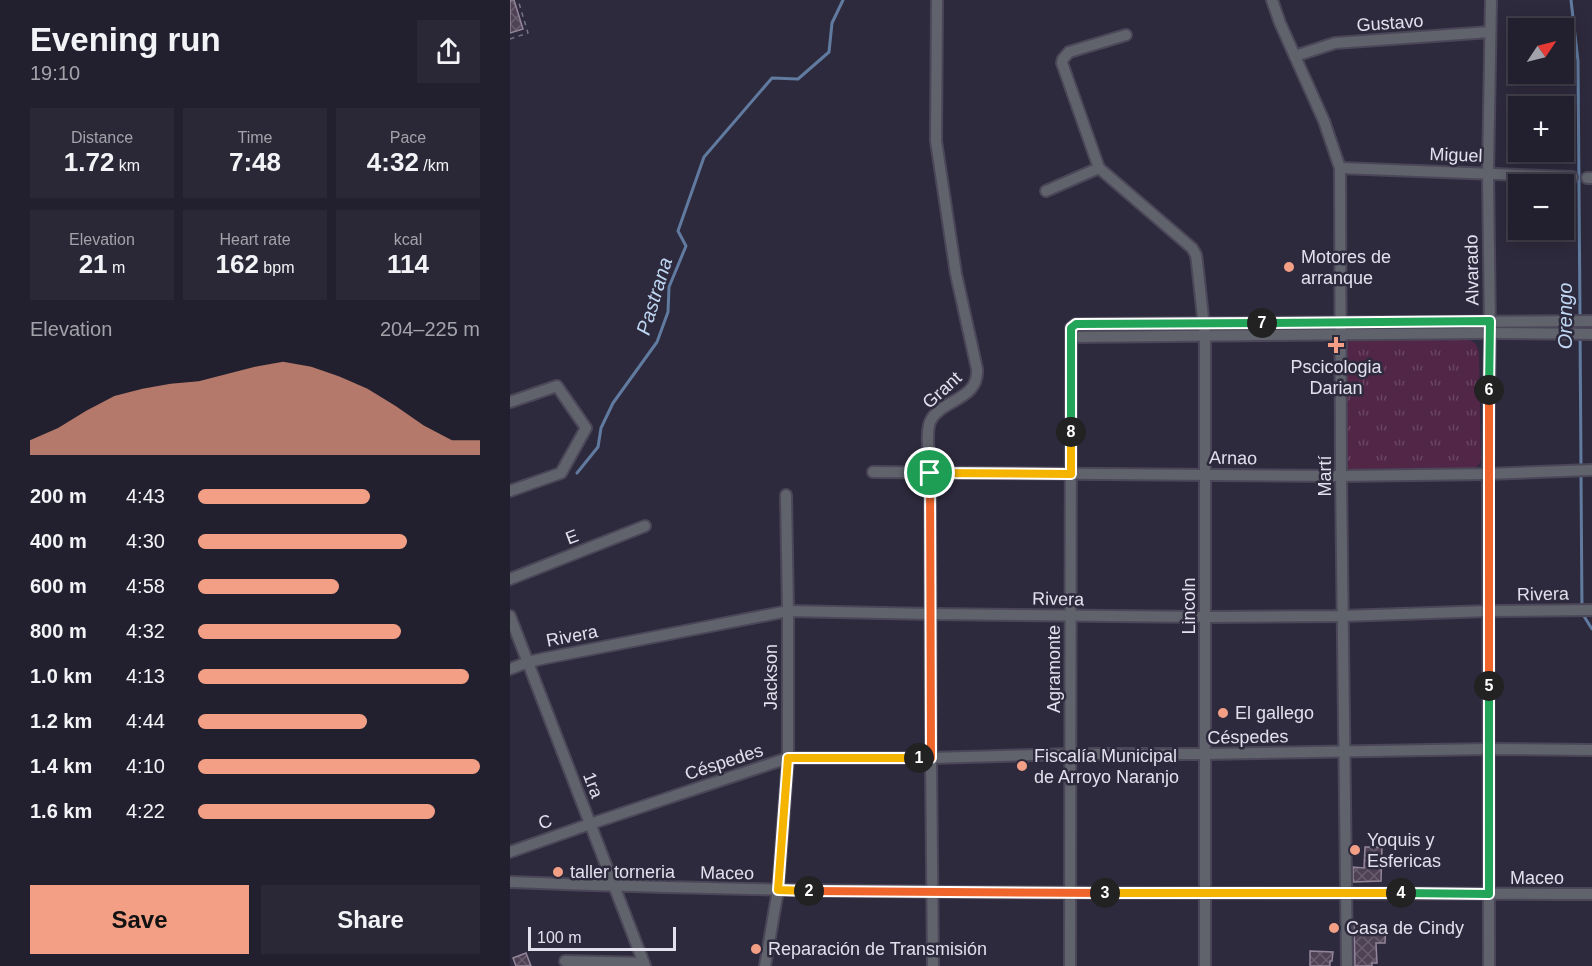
<!DOCTYPE html>
<meta charset="utf-8">
<style>
:root{--surface:#22202e;--page:#2a2836;--text:#f1f3f6;--muted:#a2a3aa;--line:#3f3e4a;--accent:#f39f85}
body{margin:0;font-family:Helvetica,sans-serif;background:var(--page);color:var(--text);height:100vh;display:flex;flex-direction:column;font-size:22px;white-space:nowrap}
*{box-sizing:border-box;margin:0}
p{font-size:20px;color:var(--muted)}
.icon{flex:none;width:33px;height:33px;fill:none;stroke:currentColor;stroke-width:2;stroke-linecap:round;stroke-linejoin:round}
.map{position:relative;flex:1;overflow:hidden}
.drawer{display:flex;flex-direction:column;background:var(--surface);width:510px}
.drawer>*{flex:none}
.needle{width:39px;rotate:55deg}
.tools{position:absolute;left:998px;top:18px;display:grid;gap:12px}
.tools a{display:grid;place-items:center;width:66px;height:66px;border-radius:0px;background:var(--surface);box-shadow:0 3px 15px #0003,0 0 0 2px var(--line);font-size:30px}
.scale{position:absolute;left:18px;bottom:15px;width:148px;box-sizing:border-box;padding-left:6px;border:3px solid #e2e0ed;border-top:0;font-size:16px;line-height:21px;white-space:nowrap;color:#e2e0ed;-webkit-text-stroke:4px #2e2a3d;paint-order:stroke}
.pin{position:absolute;display:grid;place-items:center;width:51px;height:51px;color:#fff;margin:-26px;border:3px solid #fff;border-radius:50%;box-shadow:0 2px 6px #0007}
.km{position:absolute;width:30px;height:30px;margin:-15px;border-radius:50%;background:#222;color:#fff;font-size:16px;line-height:30px;text-align:center}
.round{display:grid;place-items:center;flex:none;width:63px;height:63px;border-radius:0px;background:var(--page)}
.overview{display:flex;align-items:center;justify-content:space-between;height:102px;padding:0 30px}
h1{font-size:33px;font-weight:700;line-height:45px}
.metrics{display:grid;grid-template-columns:repeat(3,1fr);gap:9px;height:102px;padding:6px 30px}
.metrics div{display:grid;align-content:center;border-radius:0px;background:var(--page);text-align:center}
.metrics b{font-size:26px;font-weight:700}
.metrics small{font-size:16px;font-weight:400}
.metrics p{font-size:16px}
.chart{height:168px;padding:12px 30px}
.chart p{display:flex;justify-content:space-between}
.chart svg{width:100%;height:108px;margin-top:6px;fill:var(--accent);opacity:.7}
.button{display:flex;gap:12px;margin-top:auto;padding:12px 30px}
.button a{flex:1;height:69px;border-radius:0px;background:var(--accent);color:#111;font-size:24px;font-weight:700;line-height:69px;text-align:center}
.button a+a{background:var(--page);color:var(--text)}
ul{padding:0 30px;list-style:none;font-size:20px}
li{display:grid;grid-template-columns:96px 72px 1fr;align-items:center;height:45px}
li i{height:15px;border-radius:8px;background:var(--accent)}
main{display:flex;flex:1;min-height:0}
.map>svg:first-child{display:block}
.grass{fill:url(#grass-tufts)}
.lines{fill:none;stroke-linecap:round;stroke-linejoin:round}
.stream{stroke:#607b9f;stroke-width:3}
.building{fill:url(#building-cross-hatch);stroke:#938599;stroke-width:1.5}
.minor-casing{stroke:#4b4759;stroke-width:14}
.path{stroke:#767383;stroke-width:1.5;stroke-dasharray:4.5 4.5;stroke-linecap:butt}
.minor{stroke:#60626c;stroke-width:10}
.split-1-casing{stroke:#fff;stroke-width:12}
.split-2-casing{stroke:#fff;stroke-width:12}
.split-3-casing{stroke:#fff;stroke-width:12}
.split-4-casing{stroke:#fff;stroke-width:12}
.split-5-casing{stroke:#fff;stroke-width:12}
.split-6-casing{stroke:#fff;stroke-width:12}
.split-7-casing{stroke:#fff;stroke-width:12}
.split-8-casing{stroke:#fff;stroke-width:12}
.split-9-casing{stroke:#fff;stroke-width:12}
.split-1{stroke:#f0652b;stroke-width:8}
.split-2{stroke:#f5b400;stroke-width:8}
.split-3{stroke:#f0652b;stroke-width:8}
.split-4{stroke:#f5b400;stroke-width:8}
.split-5{stroke:#22a559;stroke-width:8}
.split-6{stroke:#f0652b;stroke-width:8}
.split-7{stroke:#22a559;stroke-width:8}
.split-8{stroke:#22a559;stroke-width:8}
.split-9{stroke:#f5b400;stroke-width:8}
.poi-dot{fill:#f39f85;stroke:#2e2a3d;stroke-width:2}
.labels{text-anchor:middle;stroke-width:5;stroke-linejoin:round;paint-order:stroke}
.street-label{font-size:18px;fill:#e2e0ed;stroke:#2e2a3d}
.poi-label{font-size:18px;fill:#e2e0ed;stroke:#2e2a3d;text-anchor:start}
.water-label{font-size:20px;font-style:italic;fill:#bfd7f3;stroke:#2e2a3d}
</style>
<main>
<section class="drawer">
<div class="overview"><div><h1>Evening run</h1><p>19:10</p></div><a class="round"><svg class="icon" aria-label="share" viewBox="0 0 24 24"><path d="M12 15V3M7 8l5-5 5 5M5 13v7h14v-7"/></svg></a></div>
<div class="metrics">
<div><p>Distance</p><b>1.72<small> km</small></b></div>
<div><p>Time</p><b>7:48</b></div>
<div><p>Pace</p><b>4:32<small> /km</small></b></div>
</div>
<div class="metrics">
<div><p>Elevation</p><b>21<small> m</small></b></div>
<div><p>Heart rate</p><b>162<small> bpm</small></b></div>
<div><p>kcal</p><b>114</b></div>
</div>
<div class="chart"><p><span>Elevation</span>204–225 m</p>
<svg viewBox="0 0 160 44" preserveAspectRatio="none"><path d="M0 44V38L10 33L20 26L30 20L40 17L50 15L60 14L70 11L80 8L90 6L100 8L110 12L120 17L130 24L140 32L150 38L160 38V44z"/></svg>
</div>
<ul>
<li><b>200 m</b>4:43<i style="width:61%"></i></li>
<li><b>400 m</b>4:30<i style="width:74%"></i></li>
<li><b>600 m</b>4:58<i style="width:50%"></i></li>
<li><b>800 m</b>4:32<i style="width:72%"></i></li>
<li><b>1.0 km</b>4:13<i style="width:96%"></i></li>
<li><b>1.2 km</b>4:44<i style="width:60%"></i></li>
<li><b>1.4 km</b>4:10<i style="width:100%"></i></li>
<li><b>1.6 km</b>4:22<i style="width:84%"></i></li>
</ul>
<div class="button"><a>Save</a><a>Share</a></div>
</section>
<div class="map">
<svg width="1082" height="966" viewBox="0 0 1082 966">
<defs>
<pattern id="grass-tufts" width="24" height="20" patternUnits="userSpaceOnUse" patternTransform="scale(1.5)"><rect width="24" height="20" fill="#512647"/><path d="M3 7l-1-3M5 7V3M7 7l1-3M15 17l-1-3M17 17v-4M19 17l1-3" fill="none" stroke="#6a4562"/></pattern>
<pattern id="building-cross-hatch" width="8" height="8" patternUnits="userSpaceOnUse" patternTransform="scale(1.5)"><rect width="8" height="8" fill="#4f4255"/><path d="M0 0l8 8M0 8l8-8" fill="none" stroke="#685d6e"/></pattern>
</defs>
<rect width="100%" height="100%" fill="#2e2a3d"/>
<path class="grass" d="M 958,339 L 966,344 L 969,352 L 971,460 L 968,466 L 961,470 L 845,473 L 839,470 L 834,461 L 833,349 L 838,342 L 843,340 Z"/>
<g class="lines">
<g class="stream">
<path d="M 1061,0 L 1068,61 L 1070,318"/>
<path d="M 1070,324 L 1071,468"/>
<path d="M 67,473 L 88,447 L 91,428 L 103,403 L 147,342 L 158,312 L 159,287 L 176,246 L 168,231 L 194,157 L 262,78 L 288,79 L 319,52 L 322,23 L 333,0"/>
<path d="M 1071,474 L 1072,613 L 1082,629"/>
</g>
</g>
<g class="building">
<path d="M 0,0 L 4,0 L 13,29 L 0,33 Z"/>
<path d="M 855,847 L 872,847 L 871,881 L 843,882 L 843,867 L 854,868 Z"/>
<path d="M 844,925 L 876,926 L 875,943 L 866,943 L 867,963 L 862,963 L 862,966 L 845,966 Z"/>
<path d="M 800,951 L 823,952 L 822,961 L 820,961 L 820,966 L 800,966 Z"/>
<path d="M 16,953 L 21,966 L 6,966 L 3,958 Z"/>
</g>
<g class="lines">
<g class="minor-casing">
<g id="minor">
<path d="M 762,0 L 770,23 L 814,121 L 830,168 L 831,476 L 837,966"/>
<path d="M 616,35 L 559,52 L 553,59 L 552,63 L 589,168 L 682,248 L 686,255 L 687,262 L 695,336 L 695,966"/>
<path d="M 785,56 L 825,43 L 980,32"/>
<path d="M 830,168 L 1062,177"/>
<path d="M 1077,178 L 1082,178"/>
<path d="M 536,191 L 589,168"/>
<path d="M 1082,321 L 566,324 L 561,328 L 561,337 L 980,333 L 1082,334"/>
<path d="M 0,402 L 47,386 L 76,428 L 51,473 L 0,491"/>
<path d="M 363,472 L 831,476 L 978,474 L 1082,470"/>
<path d="M 0,579 L 135,526"/>
<path d="M 0,616 L 135,966"/>
<path d="M 0,669 L 18,662 L 36,658 L 278,611 L 421,614 L 696,617 L 833,616 L 979,611 L 1082,610"/>
<path d="M 0,852 L 80,824 L 278,758 L 421,758 L 561,754 L 695,754 L 979,749 L 1082,750"/>
<path d="M 0,882 C 360,896 721,892 1082,894"/>
<path d="M 55,961 L 134,963"/>
<path d="M 255,966 L 268,890 L 278,758 L 278,611 L 276,495"/>
<path d="M 423,966 L 421,758 L 420,473 C 420,459 415,435 420,422 C 430,399 469,401 467,369 L 446,274 L 426,141 L 427,0"/>
<path d="M 560,966 L 561,337"/>
<path d="M 979,966 L 978,474 L 980,333 L 978,173 L 981,0"/>
</g>
</g>
<path class="path" d="M 0,39 L 18,33 L 8,0"/>
<use href="#minor" class="minor"/>
</g>
<g class="lines">
<g class="split-1-casing">
<path id="split-1" d="M 409,758 L 421,758 L 420,473"/>
</g>
<g class="split-2-casing">
<path id="split-2" d="M 299,891 L 268,890 L 278,758 L 409,758"/>
</g>
<g class="split-3-casing">
<path id="split-3" d="M 299,891 L 595,893"/>
</g>
<g class="split-4-casing">
<path id="split-4" d="M 595,893 L 891,893"/>
</g>
<g class="split-5-casing">
<path id="split-5" d="M 891,893 L 979,894 L 979,686"/>
</g>
<g class="split-6-casing">
<path id="split-6" d="M 979,390 L 979,686"/>
</g>
<g class="split-7-casing">
<path id="split-7" d="M 752,323 L 980,321 L 979,390"/>
</g>
<g class="split-8-casing">
<path id="split-8" d="M 561,432 L 561,328 L 566,324 L 752,323"/>
</g>
<g class="split-9-casing">
<path id="split-9" d="M 420,473 L 561,474 L 561,432"/>
</g>
<use href="#split-1" class="split-1"/>
<use href="#split-2" class="split-2"/>
<use href="#split-3" class="split-3"/>
<use href="#split-4" class="split-4"/>
<use href="#split-5" class="split-5"/>
<use href="#split-6" class="split-6"/>
<use href="#split-7" class="split-7"/>
<use href="#split-8" class="split-8"/>
<use href="#split-9" class="split-9"/>
</g>
<g class="poi-dot">
<circle cx="779" cy="267" r="6"/>
<path d="M823 336h6v6h6v6h-6v6h-6v-6h-6v-6h6z"/>
<circle cx="713" cy="713" r="6"/>
<circle cx="512" cy="766" r="6"/>
<circle cx="845" cy="850" r="6"/>
<circle cx="48" cy="872" r="6"/>
<circle cx="824" cy="928" r="6"/>
<circle cx="246" cy="949" r="6"/>
</g>
<g class="labels">
<g class="street-label">
<text transform="translate(880 23) rotate(-4)" y="6">Gustavo</text>
<text transform="translate(946 155) rotate(2)" y="6">Miguel</text>
<text transform="translate(962 270) rotate(-91)" y="6">Alvarado</text>
<text transform="translate(432 390) rotate(-42)" y="6">Grant</text>
<text transform="translate(723 458) rotate(1)" y="6">Arnao</text>
<text transform="translate(815 476) rotate(-90)" y="6">Martí</text>
<text transform="translate(62 537) rotate(-21)" y="6">E</text>
<text transform="translate(1033 594) rotate(-1)" y="6">Rivera</text>
<text transform="translate(548 599) rotate(1)" y="6">Rivera</text>
<text transform="translate(679 606) rotate(-90)" y="6">Lincoln</text>
<text transform="translate(62 636) rotate(-11)" y="6">Rivera</text>
<text transform="translate(544 669) rotate(-90)" y="6">Agramonte</text>
<text transform="translate(261 677) rotate(-90)" y="6">Jackson</text>
<text transform="translate(738 737) rotate(-1)" y="6">Céspedes</text>
<text transform="translate(214 762) rotate(-18)" y="6">Céspedes</text>
<text transform="translate(83 785) rotate(69)" y="6">1ra</text>
<text transform="translate(35 822) rotate(-20)" y="6">C</text>
<text transform="translate(217 873) rotate(1)" y="6">Maceo</text>
<text x="1027" y="884">Maceo</text>
</g>
<g class="poi-label">
<text x="791" y="263">Motores de<tspan x="791" dy="21">arranque</tspan></text>
<text x="826" y="373" text-anchor="middle">Pscicologia<tspan x="826" dy="21">Darian</tspan></text>
<text x="725" y="719">El gallego</text>
<text x="524" y="762">Fiscalía Municipal<tspan x="524" dy="21">de Arroyo Naranjo</tspan></text>
<text x="857" y="846">Yoquis y<tspan x="857" dy="21">Esfericas</tspan></text>
<text x="60" y="878">taller torneria</text>
<text x="836" y="934">Casa de Cindy</text>
<text x="258" y="955">Reparación de Transmisión</text>
</g>
<g class="water-label">
<text transform="translate(144 296) rotate(-73)" y="7">Pastrana</text>
<text transform="translate(1055 316) rotate(-90)" y="7">Orengo</text>
</g>
</g>
</svg>
<div class="tools">
<a><svg class="needle" viewBox="-14 -14 28 28"><path d="M0-13l5 13h-10z" fill="#e53935"/><path d="M0 13l5-13h-10z" fill="#a2a3aa"/></svg></a>
<a>+</a>
<a>−</a>
</div>
<div class="scale">100 m</div>
<div class="pin" style="left:420px;top:473px;background:#1e9e55"><svg class="icon" aria-label="arrive" viewBox="0 0 24 24"><path d="M6 21V4h12l-3 4 3 4H6"/></svg></div>
<b class="km" style="left:409px;top:758px">1</b>
<b class="km" style="left:299px;top:891px">2</b>
<b class="km" style="left:595px;top:893px">3</b>
<b class="km" style="left:891px;top:893px">4</b>
<b class="km" style="left:979px;top:686px">5</b>
<b class="km" style="left:979px;top:390px">6</b>
<b class="km" style="left:752px;top:323px">7</b>
<b class="km" style="left:561px;top:432px">8</b>
</div>
</main>
